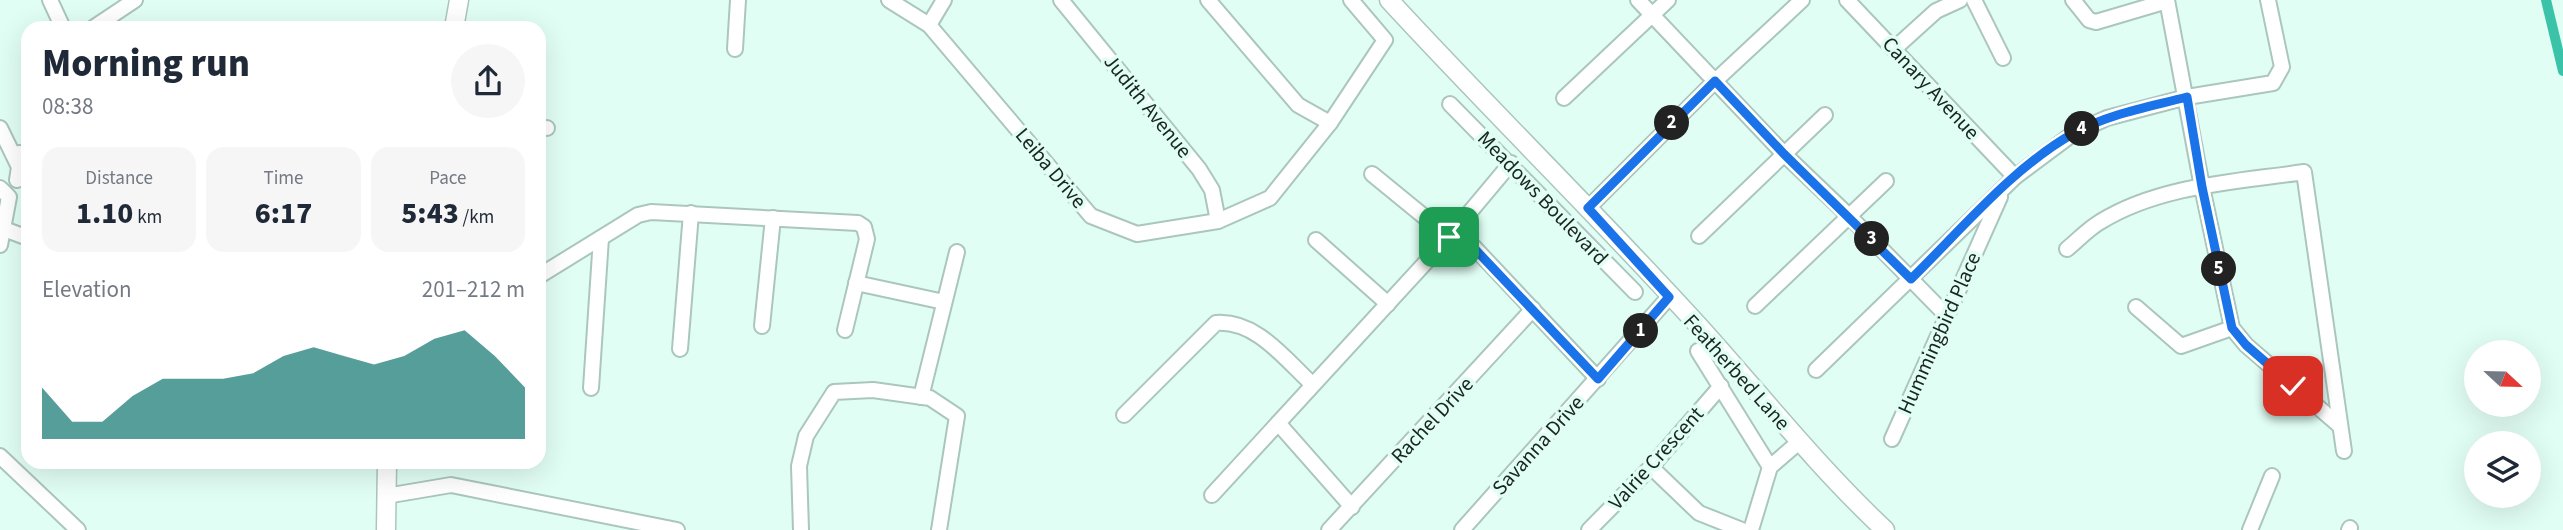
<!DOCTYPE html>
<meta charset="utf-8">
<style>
:root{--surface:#fff;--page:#f6f6f7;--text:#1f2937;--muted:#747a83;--accent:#0f766e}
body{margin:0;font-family:"Source Sans 3",sans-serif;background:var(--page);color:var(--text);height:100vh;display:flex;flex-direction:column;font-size:26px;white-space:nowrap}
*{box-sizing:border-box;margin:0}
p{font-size:23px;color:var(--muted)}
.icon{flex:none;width:38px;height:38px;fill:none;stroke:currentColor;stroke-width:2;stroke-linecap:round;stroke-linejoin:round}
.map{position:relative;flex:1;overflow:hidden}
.drawer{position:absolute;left:21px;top:21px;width:525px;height:448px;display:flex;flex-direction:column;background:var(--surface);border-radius:21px;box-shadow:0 7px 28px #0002}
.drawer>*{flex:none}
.needle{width:46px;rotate:112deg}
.controls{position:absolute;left:2464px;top:340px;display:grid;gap:14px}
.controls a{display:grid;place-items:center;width:77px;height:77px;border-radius:50%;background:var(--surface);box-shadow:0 7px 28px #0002;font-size:35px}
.pin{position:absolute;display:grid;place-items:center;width:60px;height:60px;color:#fff;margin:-30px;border-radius:14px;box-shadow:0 4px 10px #0006}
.km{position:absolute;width:35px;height:35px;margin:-18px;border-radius:50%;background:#222;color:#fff;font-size:19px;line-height:35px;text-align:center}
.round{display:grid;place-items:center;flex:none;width:74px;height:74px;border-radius:37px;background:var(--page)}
.headline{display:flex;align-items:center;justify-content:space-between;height:119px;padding:0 21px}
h1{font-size:38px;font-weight:800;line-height:52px}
.stats{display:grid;grid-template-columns:repeat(3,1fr);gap:10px;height:119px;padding:7px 21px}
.stats div{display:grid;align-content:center;border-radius:18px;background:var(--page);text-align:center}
.stats b{font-size:30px;font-weight:800}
.stats small{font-size:19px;font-weight:400}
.stats p{font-size:19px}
.chart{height:196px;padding:14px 21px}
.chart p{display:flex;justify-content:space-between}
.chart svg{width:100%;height:126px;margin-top:7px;fill:var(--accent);opacity:.7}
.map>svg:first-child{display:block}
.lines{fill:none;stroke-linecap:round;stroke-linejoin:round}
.canal{stroke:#3ac3a8;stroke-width:10}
.minor-casing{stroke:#abc6be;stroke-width:18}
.major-casing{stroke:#abc6be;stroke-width:21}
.minor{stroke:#fff;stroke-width:14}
.major{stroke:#fff;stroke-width:18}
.route-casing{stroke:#fff;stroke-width:14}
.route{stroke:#1a73e8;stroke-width:9}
.labels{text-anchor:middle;stroke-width:7;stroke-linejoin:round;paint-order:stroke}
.street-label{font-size:21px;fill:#1a2421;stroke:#e1fef5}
</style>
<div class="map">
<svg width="2563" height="530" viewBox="0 0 2563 530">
<rect width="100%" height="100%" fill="#e1fef5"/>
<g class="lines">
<path class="canal" d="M 2546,0 L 2563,71"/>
<g class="minor-casing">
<g id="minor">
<path d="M 50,0 L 63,28"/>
<path d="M 889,0 L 929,25 L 1091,216 L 1137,234 L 1218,221 L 1270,198 L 1330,123 L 1385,40 L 1351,0"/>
<path d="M 1061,0 L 1199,169 L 1212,190 L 1218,221"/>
<path d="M 1208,0 L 1298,105 L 1330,123"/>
<path d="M 1638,0 L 1784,154 L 1849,216 L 1947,316"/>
<path d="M 1847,0 L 2015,177"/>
<path d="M 1974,0 L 2003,58"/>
<path d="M 2073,0 L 2089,20 L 2096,22 L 2167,1"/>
<path d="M 2167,0 L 2202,187 L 2232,328 L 2246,345 L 2340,426"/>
<path d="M 929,25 L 944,0"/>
<path d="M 93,28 L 135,0"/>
<path d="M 735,49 L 738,0"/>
<path d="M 1894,49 L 1936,11 L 1960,0"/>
<path d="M 1564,98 L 1668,0"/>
<path d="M 1450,104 L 1635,292"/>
<path d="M 0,128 L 19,167 L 17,180"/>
<path d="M 539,128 L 547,128"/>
<path d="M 13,154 L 28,152"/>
<path d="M 1372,174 L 1449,237"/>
<path d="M 0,188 L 9,197 L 0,245"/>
<path d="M 1588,208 L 1715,81 L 1802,0"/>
<path d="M 1455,227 L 1598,379"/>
<path d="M 4,229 L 28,238"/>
<path d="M 1699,236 L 1825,115"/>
<path d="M 1316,240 L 1388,304"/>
<path d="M 2067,249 C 2078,240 2088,229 2100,222 C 2160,185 2236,182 2304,172 L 2344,451"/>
<path d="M 539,276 L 638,215 L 651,212 L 858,223 L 864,227 L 867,239 L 845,330"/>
<path d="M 856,283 L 944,302"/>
<path d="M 1755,306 L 1886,181"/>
<path d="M 2136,307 L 2181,346 L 2232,328"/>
<path d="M 762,326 L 773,218"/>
<path d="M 680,349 L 691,213"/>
<path d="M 1698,351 L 1770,467"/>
<path d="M 1816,370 L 2015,177 L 2074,133 L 2107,118 L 2187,97 L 2273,83 L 2282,67 L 2268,0"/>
<path d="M 591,388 L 601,238"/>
<path d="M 921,397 L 957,252"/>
<path d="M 1124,415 L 1216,323 C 1256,320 1284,358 1312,384"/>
<path d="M 1278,423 L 1352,507"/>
<path d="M 1892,439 L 2000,197"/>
<path d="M 0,456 L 78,530"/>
<path d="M 1651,467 L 1699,513 L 1742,530"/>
<path d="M 1212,495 L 1449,237 L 1511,163"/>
<path d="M 386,496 L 451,485 L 677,530"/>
<path d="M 801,530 L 799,466 L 806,436 L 834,392 L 873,390 L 930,398 L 957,416 L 939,530"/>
<path d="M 1329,530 L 1533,309"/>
<path d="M 1462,530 L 1669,297"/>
<path d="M 1589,530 L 1651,467 L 1721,386"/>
<path d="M 1751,530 L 1770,467 L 1799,442"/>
<path d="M 2250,530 L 2272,476"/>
<path d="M 2349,530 L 2350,528"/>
</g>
</g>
<g class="major-casing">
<g id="major">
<path d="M 1389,0 C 1493,113 1603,220 1706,334 C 1765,400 1820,469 1885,530"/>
<path d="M 454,28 L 459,0"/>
<path d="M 386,530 L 387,462"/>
</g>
</g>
<use href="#minor" class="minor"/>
<use href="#major" class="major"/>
</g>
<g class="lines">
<g class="route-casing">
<path id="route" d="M 1449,237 L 1455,228 L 1598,379 L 1669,297 L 1588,208 L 1715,81 L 1784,154 L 1911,279 C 1962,229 2012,168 2074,133 C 2108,114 2149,107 2187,97 L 2202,187 L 2232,328 L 2246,345 L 2293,386"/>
</g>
<use href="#route" class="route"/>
</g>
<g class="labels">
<g class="street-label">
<text transform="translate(1931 88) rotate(47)" y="7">Canary Avenue</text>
<text transform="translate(1148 106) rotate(51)" y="7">Judith Avenue</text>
<text transform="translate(1051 168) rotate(50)" y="7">Leiba Drive</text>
<text transform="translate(1543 198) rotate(46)" y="7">Meadows Boulevard</text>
<text transform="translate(1939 333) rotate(-66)" y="7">Hummingbird Place</text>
<text transform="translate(1737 372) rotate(48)" y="7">Featherbed Lane</text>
<text transform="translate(1432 420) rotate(-47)" y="7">Rachel Drive</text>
<text transform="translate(1538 445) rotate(-48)" y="7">Savanna Drive</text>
<text transform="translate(1656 458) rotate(-48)" y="7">Valrie Crescent</text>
</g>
</g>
</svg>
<div class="controls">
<a><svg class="needle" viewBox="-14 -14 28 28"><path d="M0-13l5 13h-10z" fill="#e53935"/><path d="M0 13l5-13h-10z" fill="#747a83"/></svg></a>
<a><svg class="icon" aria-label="layers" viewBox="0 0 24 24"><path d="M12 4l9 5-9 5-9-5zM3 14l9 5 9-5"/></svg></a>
</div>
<div class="pin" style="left:1449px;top:237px;background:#1e9e55"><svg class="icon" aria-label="arrive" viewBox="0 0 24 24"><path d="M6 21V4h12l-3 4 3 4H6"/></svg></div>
<div class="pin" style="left:2293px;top:386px;background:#d93025"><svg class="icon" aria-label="check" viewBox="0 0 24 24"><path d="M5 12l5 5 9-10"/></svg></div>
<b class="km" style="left:1641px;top:331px">1</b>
<b class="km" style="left:1672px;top:123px">2</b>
<b class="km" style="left:1872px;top:239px">3</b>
<b class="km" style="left:2082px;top:129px">4</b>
<b class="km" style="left:2219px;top:269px">5</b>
<section class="drawer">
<div class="headline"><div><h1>Morning run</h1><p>08:38</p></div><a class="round"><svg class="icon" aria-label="share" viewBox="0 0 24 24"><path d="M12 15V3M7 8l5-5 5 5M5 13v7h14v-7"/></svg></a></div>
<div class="stats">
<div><p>Distance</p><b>1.10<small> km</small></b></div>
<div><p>Time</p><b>6:17</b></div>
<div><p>Pace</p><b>5:43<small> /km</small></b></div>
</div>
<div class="chart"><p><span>Elevation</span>201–212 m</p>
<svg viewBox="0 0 160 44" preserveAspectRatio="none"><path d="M0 44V26L10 38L20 38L30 29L40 23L50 23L60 23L70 21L80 15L90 12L100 15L110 18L120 15L130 9L140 6L150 15L160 26V44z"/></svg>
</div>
</section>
</div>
